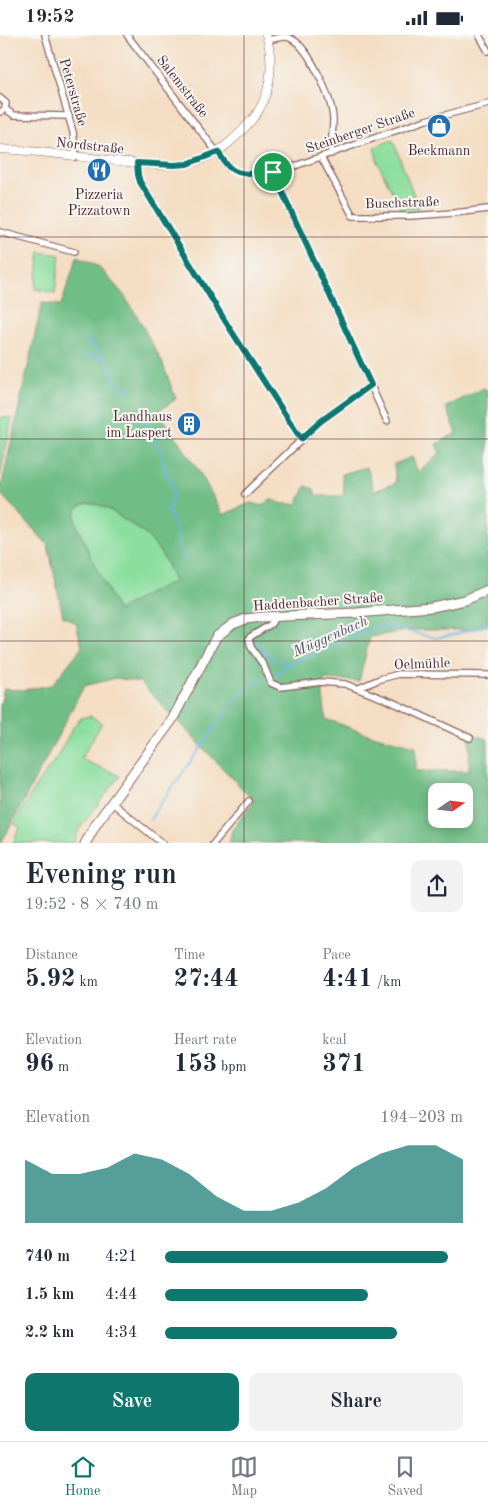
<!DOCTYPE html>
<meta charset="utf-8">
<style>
:root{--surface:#fff;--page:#f2f2f3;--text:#1f2937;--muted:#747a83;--line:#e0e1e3;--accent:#0f766e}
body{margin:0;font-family:"Old Standard TT",serif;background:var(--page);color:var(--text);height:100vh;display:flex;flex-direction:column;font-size:19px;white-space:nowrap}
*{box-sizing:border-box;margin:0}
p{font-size:16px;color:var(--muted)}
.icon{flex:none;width:28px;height:28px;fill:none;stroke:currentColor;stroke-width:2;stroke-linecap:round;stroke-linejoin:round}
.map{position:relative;height:808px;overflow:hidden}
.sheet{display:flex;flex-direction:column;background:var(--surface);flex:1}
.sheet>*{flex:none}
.needle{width:32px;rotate:76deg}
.controls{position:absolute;left:428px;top:748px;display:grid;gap:10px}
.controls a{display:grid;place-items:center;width:45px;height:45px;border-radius:10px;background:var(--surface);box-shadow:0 2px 12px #0003;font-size:25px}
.pin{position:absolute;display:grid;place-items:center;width:42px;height:42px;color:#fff;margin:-21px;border:2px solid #fff;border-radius:50%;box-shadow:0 1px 5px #0007}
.round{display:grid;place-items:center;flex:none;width:52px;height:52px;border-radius:10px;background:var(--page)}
.overview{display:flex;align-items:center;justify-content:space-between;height:85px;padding:0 25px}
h1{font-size:28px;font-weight:800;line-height:38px}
.figures{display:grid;grid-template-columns:repeat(3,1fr);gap:8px;height:85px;padding:5px 25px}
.figures div{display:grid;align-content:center}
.figures b{font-size:25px;font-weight:800}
.figures small{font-size:14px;font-weight:400}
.figures p{font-size:14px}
.chart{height:140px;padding:10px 25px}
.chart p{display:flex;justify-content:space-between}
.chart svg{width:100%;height:90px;margin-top:5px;fill:var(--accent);opacity:.7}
.action{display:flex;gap:10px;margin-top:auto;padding:10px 25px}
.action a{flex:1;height:58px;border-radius:10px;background:var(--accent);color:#fff;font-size:20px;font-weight:800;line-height:58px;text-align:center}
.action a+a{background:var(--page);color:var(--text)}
ul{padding:0 25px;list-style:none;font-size:16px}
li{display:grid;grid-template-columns:80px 60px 1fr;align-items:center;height:38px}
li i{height:12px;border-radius:6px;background:var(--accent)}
.status{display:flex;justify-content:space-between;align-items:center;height:35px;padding:0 25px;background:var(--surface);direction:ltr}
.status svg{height:14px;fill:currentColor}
.tab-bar{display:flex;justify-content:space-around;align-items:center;height:70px;border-top:1px solid var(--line);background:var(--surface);font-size:14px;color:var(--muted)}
.tab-bar a{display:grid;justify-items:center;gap:2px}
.tab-bar .active{color:var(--accent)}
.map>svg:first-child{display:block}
.green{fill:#8cde9f;stroke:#6b7e65}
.forest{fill:#71bd86;stroke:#5e6e58;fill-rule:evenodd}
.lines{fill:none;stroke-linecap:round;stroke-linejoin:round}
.stream{stroke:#6bb4e3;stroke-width:2}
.minor-casing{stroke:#866260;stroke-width:8}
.tertiary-casing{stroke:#866260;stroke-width:9}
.secondary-casing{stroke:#866260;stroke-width:11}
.minor{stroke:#fff;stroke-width:5.5}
.tertiary{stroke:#fff;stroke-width:8}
.secondary{stroke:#fff;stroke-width:9}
.route-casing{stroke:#fff;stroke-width:10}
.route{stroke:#0f766e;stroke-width:6}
.grid{fill:none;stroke:#4a1f2b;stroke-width:1;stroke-opacity:0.55}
.labels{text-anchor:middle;stroke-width:4;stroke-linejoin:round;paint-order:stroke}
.street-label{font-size:14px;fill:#4a1f2b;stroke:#f6f6f2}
.poi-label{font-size:14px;fill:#4a1f2b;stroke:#f6f6f2}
.water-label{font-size:15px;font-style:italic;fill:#56536b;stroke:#f6f6f2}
</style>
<div class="status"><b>19:52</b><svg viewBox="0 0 49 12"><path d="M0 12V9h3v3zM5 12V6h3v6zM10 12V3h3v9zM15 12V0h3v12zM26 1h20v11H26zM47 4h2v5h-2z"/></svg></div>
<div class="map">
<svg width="488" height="809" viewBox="0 0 488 809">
<rect width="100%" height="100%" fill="#f6f6f2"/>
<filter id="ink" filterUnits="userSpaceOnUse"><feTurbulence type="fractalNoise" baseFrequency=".02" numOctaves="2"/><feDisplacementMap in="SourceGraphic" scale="10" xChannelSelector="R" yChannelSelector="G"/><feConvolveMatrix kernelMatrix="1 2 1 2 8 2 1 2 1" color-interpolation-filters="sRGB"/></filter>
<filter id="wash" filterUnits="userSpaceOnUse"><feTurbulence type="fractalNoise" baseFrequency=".0096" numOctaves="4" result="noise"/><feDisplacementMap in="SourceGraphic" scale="20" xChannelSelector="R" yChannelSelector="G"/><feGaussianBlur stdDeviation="1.12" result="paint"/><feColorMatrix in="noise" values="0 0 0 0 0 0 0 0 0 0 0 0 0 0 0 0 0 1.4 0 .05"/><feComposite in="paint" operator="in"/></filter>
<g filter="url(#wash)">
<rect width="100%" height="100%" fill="#f4ddc2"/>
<g class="green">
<path d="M 393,105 L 419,174 L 401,175 L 378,128 L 374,112 Z"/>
<path d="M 40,217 L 60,220 L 55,258 L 35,254 Z"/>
<path d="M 0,382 L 12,383 L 0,442 Z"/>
<path d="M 88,468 C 102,469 112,476 123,484 C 131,489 139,494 146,500 C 159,512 169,531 174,547 L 147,559 L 118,576 C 106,553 94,530 84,506 C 80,498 75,489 75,480 C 76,472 81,470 88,468 Z"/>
<path d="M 90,681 L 102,688 L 81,724 L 120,741 L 79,794 L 74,808 L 13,808 L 20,792 L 14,789 L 37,749 L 55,725 L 74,691 L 81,683 Z"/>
</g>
<path class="forest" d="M 77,222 L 99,232 L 123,259 L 136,279 L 162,327 L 176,364 L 160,375 L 161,380 L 202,441 L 223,480 L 250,468 L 263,471 L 270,464 L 283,469 L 297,469 L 306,451 L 314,454 L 315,459 L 318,461 L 344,461 L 342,439 L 367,432 L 374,456 L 396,448 L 394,429 L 412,422 L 418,437 L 440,418 L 436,409 L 457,398 L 446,372 L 484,353 L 488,356 L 488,590 L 468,595 L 411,595 L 370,602 L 359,646 L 325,644 L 322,653 L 326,684 L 364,698 L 416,711 L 416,736 L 469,736 L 470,699 L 488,704 L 488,808 L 229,808 L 232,795 L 254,766 L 140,647 L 116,643 L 84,651 L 11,790 L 1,808 L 0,808 L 0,671 L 4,654 L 23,655 L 52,650 L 82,612 L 76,588 L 63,581 L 48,510 L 0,458 L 42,268 L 61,270 ZM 88,468 C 102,469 112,476 123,484 C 131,489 139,494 146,500 C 159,512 169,531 174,547 L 147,559 L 118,576 C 106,553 94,530 84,506 C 80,498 75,489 75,480 C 76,472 81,470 88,468 ZM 436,756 L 464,756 L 464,784 L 436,784 Z"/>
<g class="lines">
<g class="stream">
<path d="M 85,305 C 90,307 106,323 108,329 C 110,333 110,336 114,340 C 114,349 114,348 122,352 C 127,355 126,356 133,355"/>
<path d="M 85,318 L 95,322 L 104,323"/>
<path d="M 139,380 L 149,394 L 150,399 L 160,413 L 166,439 L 172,448 L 173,462 L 168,476 C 178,491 176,511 186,525"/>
<path d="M 257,607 C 268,619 273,628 291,629"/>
<path d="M 271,641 L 291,629 L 375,593 L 387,591 L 435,603 L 456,599 L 488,590"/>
<path d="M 150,785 L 158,772 L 238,661 L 244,655 L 264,643"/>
</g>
</g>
</g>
<g filter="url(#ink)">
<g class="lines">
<g class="minor-casing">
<g id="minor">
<path d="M 45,0 L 73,97 L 76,122"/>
<path d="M 127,0 L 229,133 L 237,137 L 248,139 L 273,137 L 289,133 L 426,85 L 488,69"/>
<path d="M 479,0 L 488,16"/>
<path d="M 268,5 C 275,4 284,0 290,3 C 309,11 332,64 333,84 C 333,95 331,108 331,119"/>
<path d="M 0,63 L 6,68 L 5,74"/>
<path d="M 0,77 L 5,74 L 14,80 L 69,81"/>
<path d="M 321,122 L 353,181 L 410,181 L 454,178 L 488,174"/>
<path d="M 137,128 L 138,140 L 140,147 L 227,289 L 301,404"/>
<path d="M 273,137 L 387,386"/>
<path d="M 0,197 L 74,217"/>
<path d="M 245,459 L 321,386 L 371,350"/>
<path d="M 275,582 L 271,589 L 250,602 L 249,604 L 251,612 L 264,631 L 271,648 L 280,652 L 321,647 L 345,649 L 392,667 L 470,703"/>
<path d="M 359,653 L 380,644 L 399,639 L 488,640"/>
<path d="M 112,768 L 163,809"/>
<path d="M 213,809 L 249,766"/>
</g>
</g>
<g class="tertiary-casing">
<path id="tertiary" d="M 0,114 C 43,116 86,123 129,127 C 148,129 170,133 189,128 C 216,122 233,106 251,86 C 271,63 275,29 266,0"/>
</g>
<g class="secondary-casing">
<path id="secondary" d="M 85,809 L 96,789 L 172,685 L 216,602 L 233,589 L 246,584 L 262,582 L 356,578 L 432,572 L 465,565 L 488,555"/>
</g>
<use href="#minor" class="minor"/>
<use href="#tertiary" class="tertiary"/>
<use href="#secondary" class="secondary"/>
</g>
</g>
<g class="lines" filter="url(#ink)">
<g class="route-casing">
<path id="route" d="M 218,117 C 222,122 225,129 230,133 C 241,142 259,138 273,137 L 371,350 L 321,386 L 301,404 L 227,289 L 140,147 L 138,140 L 137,128 L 174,130 L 187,129 Z"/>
</g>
<use href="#route" class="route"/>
</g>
<path class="grid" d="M 244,0 L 244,809M 0,202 L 488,202M 0,404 L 488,404M 0,606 L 488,606"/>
<defs>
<g id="shop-disc" transform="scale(1.25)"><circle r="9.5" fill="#1f6fb2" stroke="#f6f6f2"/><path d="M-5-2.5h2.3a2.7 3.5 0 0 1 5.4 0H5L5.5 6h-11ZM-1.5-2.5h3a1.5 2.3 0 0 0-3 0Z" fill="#fff"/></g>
<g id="restaurant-disc" transform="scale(1.25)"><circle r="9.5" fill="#1f6fb2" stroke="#f6f6f2"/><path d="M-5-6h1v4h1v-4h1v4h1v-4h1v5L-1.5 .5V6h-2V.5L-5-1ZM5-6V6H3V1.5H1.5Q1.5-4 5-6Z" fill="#fff"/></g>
<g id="building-disc" transform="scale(1.25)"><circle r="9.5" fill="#1f6fb2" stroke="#f6f6f2"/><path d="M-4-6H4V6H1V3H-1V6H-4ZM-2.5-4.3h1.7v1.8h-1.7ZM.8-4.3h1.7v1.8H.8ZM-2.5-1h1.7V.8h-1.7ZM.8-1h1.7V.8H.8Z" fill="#fff"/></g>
</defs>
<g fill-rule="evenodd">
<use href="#shop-disc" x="439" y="91"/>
<use href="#restaurant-disc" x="99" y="135"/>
<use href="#building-disc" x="189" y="389"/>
</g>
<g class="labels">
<g class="street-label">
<text transform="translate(183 51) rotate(52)" y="5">Salemstraße</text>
<text transform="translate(74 57) rotate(74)" y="5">Peterstraße</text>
<text transform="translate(360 95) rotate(-19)" y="5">Steinberger Straße</text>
<text transform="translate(90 110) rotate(6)" y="5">Nordstraße</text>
<text transform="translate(402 167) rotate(-2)" y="5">Buschstraße</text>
<text transform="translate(318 566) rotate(-4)" y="5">Haddenbacher Straße</text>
<text transform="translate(422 628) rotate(-2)" y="5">Oelmühle</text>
</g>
<g class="poi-label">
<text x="439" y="120">Beckmann</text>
<text x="99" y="164">Pizzeria<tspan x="99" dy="16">Pizzatown</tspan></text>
<text x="172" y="386" text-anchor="end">Landhaus<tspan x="172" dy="16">im Laspert</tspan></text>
</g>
<g class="water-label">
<text transform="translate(330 601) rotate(-24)" y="5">Müggenbach</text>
</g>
</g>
</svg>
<div class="controls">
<a><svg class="needle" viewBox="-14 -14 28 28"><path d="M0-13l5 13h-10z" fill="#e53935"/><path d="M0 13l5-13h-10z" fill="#747a83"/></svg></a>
</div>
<div class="pin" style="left:273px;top:137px;background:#1e9e55"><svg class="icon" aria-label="arrive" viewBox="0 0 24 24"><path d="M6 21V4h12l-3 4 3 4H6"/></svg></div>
</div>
<section class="sheet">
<div class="overview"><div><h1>Evening run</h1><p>19:52 · 8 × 740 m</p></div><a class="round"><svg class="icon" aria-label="share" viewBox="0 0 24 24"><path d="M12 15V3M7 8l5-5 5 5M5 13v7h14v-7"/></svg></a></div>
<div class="figures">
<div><p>Distance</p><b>5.92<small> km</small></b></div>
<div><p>Time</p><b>27:44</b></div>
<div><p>Pace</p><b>4:41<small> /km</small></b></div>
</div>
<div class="figures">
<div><p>Elevation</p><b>96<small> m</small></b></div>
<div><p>Heart rate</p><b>153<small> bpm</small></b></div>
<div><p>kcal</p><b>371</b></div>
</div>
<div class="chart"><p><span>Elevation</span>194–203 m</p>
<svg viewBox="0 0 160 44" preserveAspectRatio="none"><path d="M0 44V13L10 20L20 20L30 17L40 10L50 13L60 20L70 31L80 38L90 38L100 34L110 27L120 17L130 10L140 6L150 6L160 13V44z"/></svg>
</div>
<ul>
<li><b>740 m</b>4:21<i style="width:95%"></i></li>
<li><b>1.5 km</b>4:44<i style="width:68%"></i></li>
<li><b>2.2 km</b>4:34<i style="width:78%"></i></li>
</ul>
<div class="action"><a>Save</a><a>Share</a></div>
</section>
<nav class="tab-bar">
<a class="active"><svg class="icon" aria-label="home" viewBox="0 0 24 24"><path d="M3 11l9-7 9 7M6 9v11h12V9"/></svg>Home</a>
<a><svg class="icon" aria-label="map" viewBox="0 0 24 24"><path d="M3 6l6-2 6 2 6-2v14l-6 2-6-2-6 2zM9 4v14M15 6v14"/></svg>Map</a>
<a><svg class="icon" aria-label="saved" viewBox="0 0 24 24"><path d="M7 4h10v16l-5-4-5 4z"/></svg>Saved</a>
</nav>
